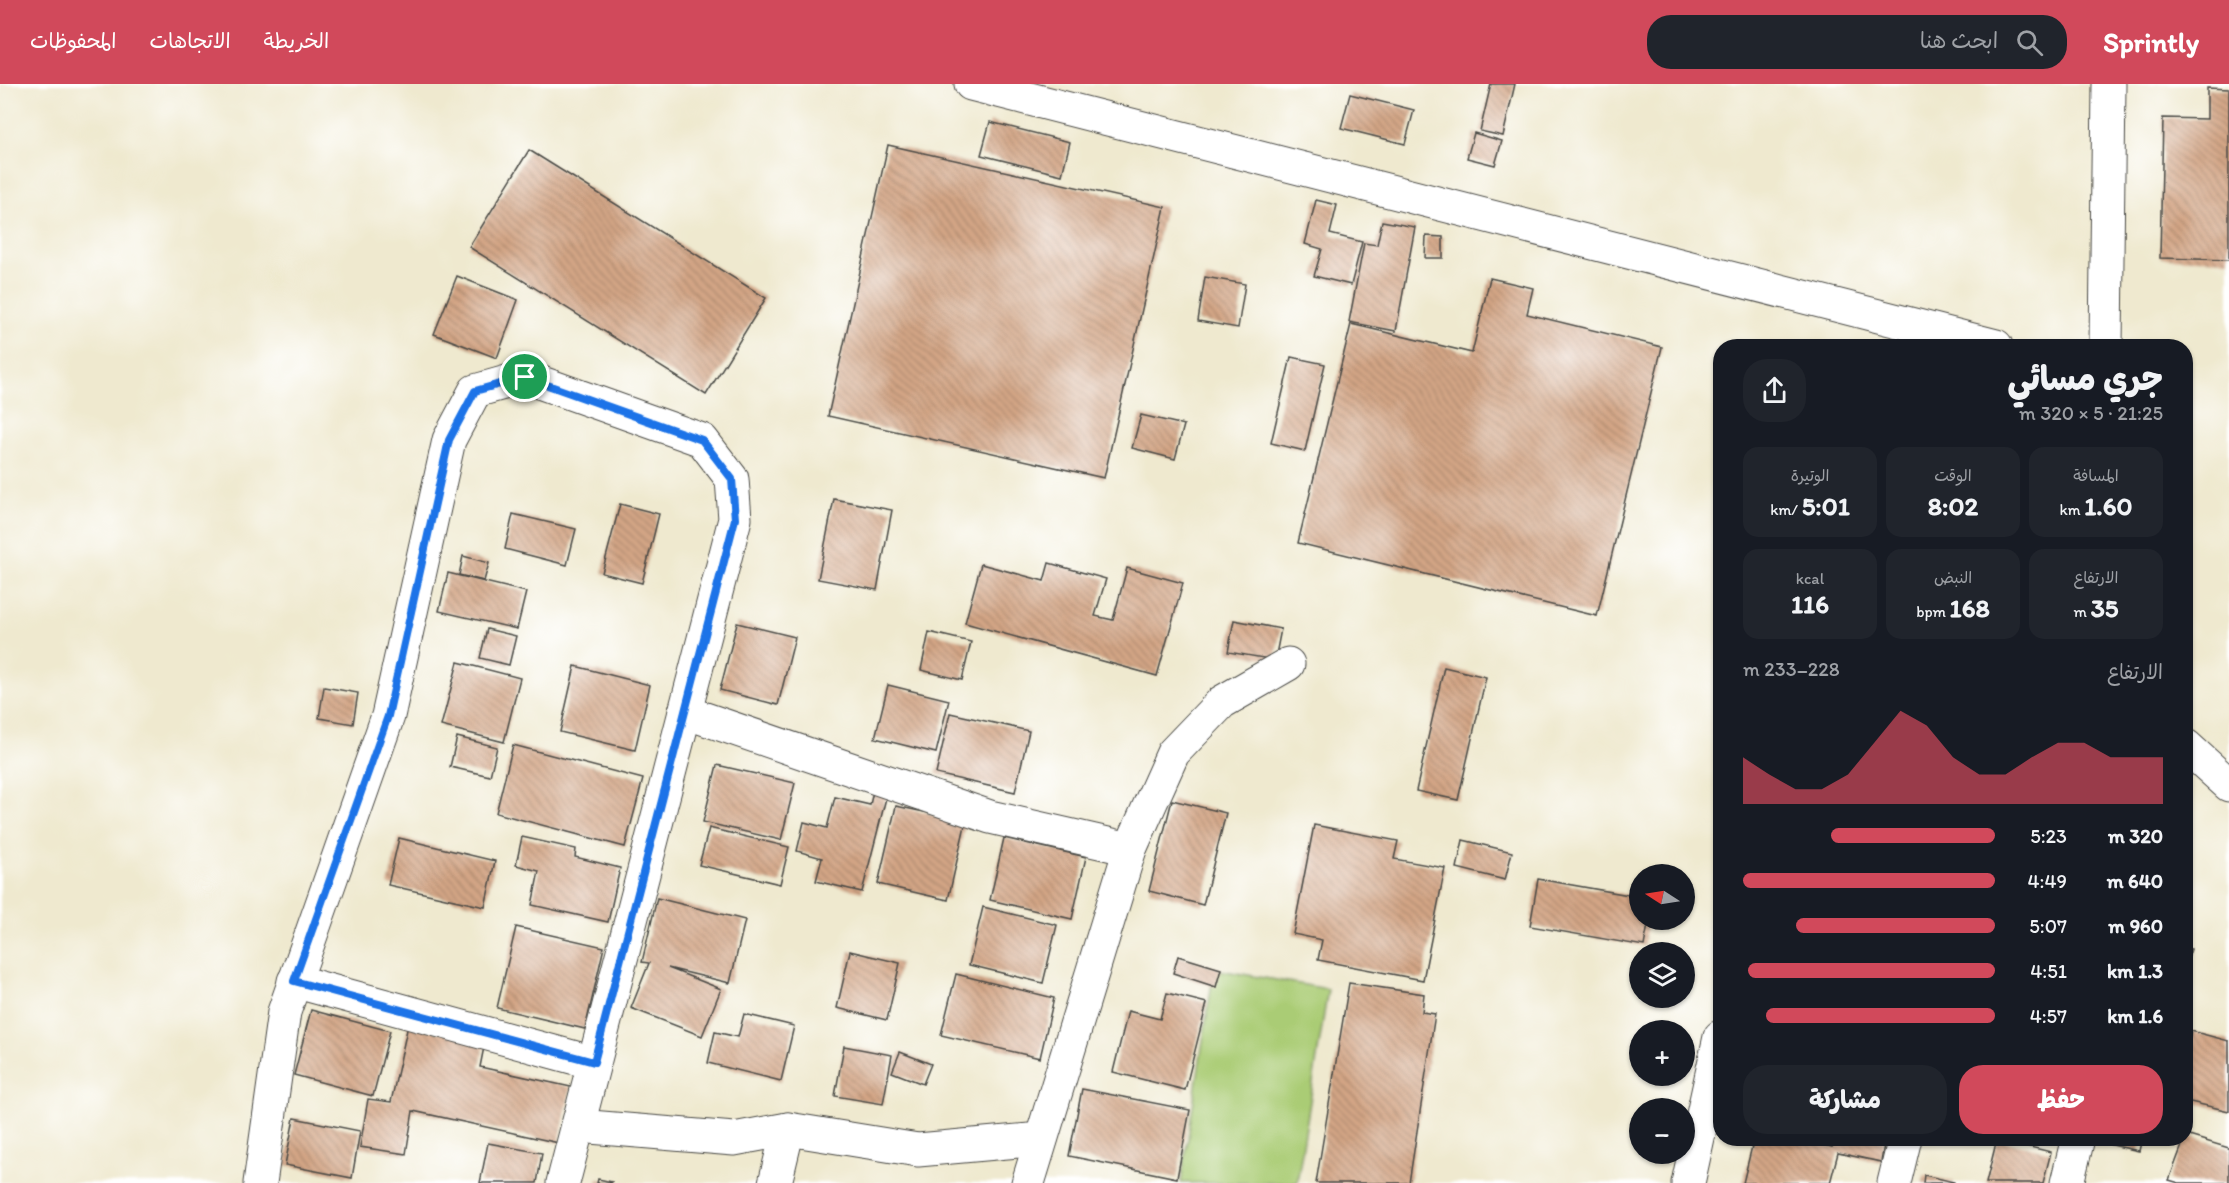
<!DOCTYPE html>
<html lang="ar">
<meta charset="utf-8">
<style>
:root{--surface:#171b24;--page:#20242c;--text:#f1f3f6;--muted:#9ea1a6;--accent:#d1495b}
body{margin:0;font-family:Itim,"Playpen Sans Arabic",sans-serif;background:var(--page);color:var(--text);direction:rtl;height:100vh;display:flex;flex-direction:column;font-size:22px;white-space:nowrap}
*{box-sizing:border-box;margin:0}
p{font-size:20px;color:var(--muted)}
.icon{flex:none;width:33px;height:33px;fill:none;stroke:currentColor;stroke-width:2;stroke-linecap:round;stroke-linejoin:round}
.map{position:relative;flex:1;overflow:hidden;direction:ltr}
.sheet{position:absolute;left:1713px;top:255px;width:480px;height:807px;display:flex;flex-direction:column;background:var(--surface);border-radius:24px;box-shadow:0 2px 4px #0004;direction:rtl}
.sheet>*{flex:none}
.needle{width:39px;rotate:282deg}
.buttons{position:absolute;left:1629px;top:780px;display:grid;gap:12px}
.buttons a{display:grid;place-items:center;width:66px;height:66px;border-radius:50%;background:var(--surface);box-shadow:0 2px 4px #0004;font-size:30px}
.pin{position:absolute;display:grid;place-items:center;width:51px;height:51px;color:#fff;margin:-26px;border:3px solid #fff;border-radius:50%;box-shadow:0 2px 6px #0007}
.round{display:grid;place-items:center;flex:none;width:63px;height:63px;border-radius:24px;background:var(--page)}
.overview{display:flex;align-items:center;justify-content:space-between;height:102px;padding:0 30px}
h1{font-size:33px;font-weight:800;line-height:45px}
.stats{display:grid;grid-template-columns:repeat(3,1fr);gap:9px;height:102px;padding:6px 30px}
.stats div{display:grid;align-content:center;border-radius:15px;background:var(--page);text-align:center}
.stats b{font-size:26px;font-weight:800}
.stats small{font-size:16px;font-weight:400}
.stats p{font-size:16px}
.chart{height:168px;padding:12px 30px}
.chart p{display:flex;justify-content:space-between}
.chart svg{width:100%;height:108px;margin-top:6px;fill:var(--accent);opacity:.7}
.primary-button{display:flex;gap:12px;margin-top:auto;padding:12px 30px}
.primary-button a{flex:1;height:69px;border-radius:24px;background:var(--accent);color:#fff;font-size:24px;font-weight:800;line-height:69px;text-align:center}
.primary-button a+a{background:var(--page);color:var(--text)}
ul{padding:0 30px;list-style:none;font-size:20px}
li{display:grid;grid-template-columns:96px 72px 1fr;align-items:center;height:45px}
li i{height:15px;border-radius:8px;background:var(--accent)}
header{display:flex;align-items:center;gap:36px;box-sizing:border-box;height:84px;padding:0 30px;background:var(--accent);color:#fff}
header strong{font-size:28px}
nav{display:flex;gap:33px;margin-inline-start:auto;font-size:21px}
.search{width:420px;height:54px;background:var(--page);display:flex;align-items:center;gap:15px;box-sizing:border-box;padding:0 21px;border-radius:24px;color:var(--muted);font-size:22px}
.map>svg:first-child{display:block}
.pitch{fill:#aacc75;stroke:#6a7c50;stroke-width:1.5}
.building{fill:url(#building-back-hatch)}
.lines{fill:none;stroke-linecap:round;stroke-linejoin:round}
.minor-casing{stroke:#484844;stroke-width:35}
.minor{stroke:#fff;stroke-width:33}
.route-casing{stroke:#fff;stroke-width:12}
.route{stroke:#1a73e8;stroke-width:8}
</style>
<header>
<strong>Sprintly</strong>
<div class="search"><svg class="icon" aria-label="search" viewBox="0 0 24 24"><circle cx="10" cy="10" r="6"/><path d="M15 15l6 6"/></svg>ابحث هنا</div>
<nav><a>الخريطة</a><a>الاتجاهات</a><a>المحفوظات</a></nav>
</header>
<div class="map">
<svg width="2229" height="1099" viewBox="0 0 2229 1099">
<defs>
<pattern id="building-back-hatch" width="6" height="6" patternUnits="userSpaceOnUse" patternTransform="scale(1.5)"><rect width="6" height="6" fill="#d3a585"/><path d="M-1 5l2 2M0 0l6 6M5-1l2 2" fill="none" stroke="#ab876d"/></pattern>
</defs>
<rect width="100%" height="100%" fill="#fff"/>
<filter id="ink" filterUnits="userSpaceOnUse"><feTurbulence type="fractalNoise" baseFrequency=".0167" numOctaves="2"/><feDisplacementMap in="SourceGraphic" scale="12" xChannelSelector="R" yChannelSelector="G"/><feConvolveMatrix kernelMatrix="1 2 1 2 8 2 1 2 1" color-interpolation-filters="sRGB"/></filter>
<filter id="wash" filterUnits="userSpaceOnUse"><feTurbulence type="fractalNoise" baseFrequency=".008" numOctaves="4" result="noise"/><feDisplacementMap in="SourceGraphic" scale="24" xChannelSelector="R" yChannelSelector="G"/><feGaussianBlur stdDeviation="1.35" result="paint"/><feColorMatrix in="noise" values="0 0 0 0 0 0 0 0 0 0 0 0 0 0 0 0 0 1.4 0 .05"/><feComposite in="paint" operator="in"/></filter>
<g filter="url(#wash)">
<rect width="100%" height="100%" fill="#efe9cf"/>
<path class="pitch" d="M 1214,885 L 1328,905 L 1297,1099 L 1181,1099 Z"/>
<g id="blocks">
<g class="building">
<path d="M 1491,0 L 1515,0 L 1503,52 L 1480,47 Z"/>
<path d="M 2207,4 L 2229,5 L 2229,176 L 2160,174 L 2163,34 L 2207,35 Z"/>
<path d="M 1350,10 L 1414,26 L 1405,60 L 1341,44 Z"/>
<path d="M 990,38 L 1070,58 L 1062,91 L 981,71 Z"/>
<path d="M 1474,49 L 1502,57 L 1495,81 L 1467,74 Z"/>
<path d="M 888,61 L 1165,123 L 1104,394 L 828,332 Z"/>
<path d="M 529,66 L 766,214 L 706,311 L 469,163 Z"/>
<path d="M 1316,116 L 1337,121 L 1330,150 L 1362,158 L 1351,201 L 1314,192 L 1322,165 L 1305,160 Z"/>
<path d="M 1382,137 L 1415,143 L 1396,247 L 1349,238 L 1364,159 L 1377,161 Z"/>
<path d="M 1426,152 L 1443,153 L 1443,174 L 1425,174 Z"/>
<path d="M 457,192 L 518,216 L 497,274 L 434,250 Z"/>
<path d="M 1205,193 L 1245,200 L 1238,244 L 1198,237 Z"/>
<path d="M 1490,194 L 1533,204 L 1527,230 L 1662,263 L 1597,532 L 1298,459 L 1351,240 L 1472,269 Z"/>
<path d="M 1291,273 L 1325,280 L 1305,367 L 1271,359 Z"/>
<path d="M 1141,331 L 1184,341 L 1175,375 L 1132,364 Z"/>
<path d="M 834,415 L 892,426 L 877,506 L 818,495 Z"/>
<path d="M 620,420 L 659,430 L 642,499 L 602,489 Z"/>
<path d="M 513,430 L 576,445 L 567,481 L 505,465 Z"/>
<path d="M 463,472 L 489,479 L 484,497 L 459,491 Z"/>
<path d="M 1049,479 L 1106,495 L 1095,532 L 1113,536 L 1127,484 L 1183,499 L 1157,592 L 965,539 L 981,480 L 1044,497 Z"/>
<path d="M 448,489 L 526,508 L 517,545 L 439,527 Z"/>
<path d="M 1234,536 L 1281,545 L 1275,576 L 1228,568 Z"/>
<path d="M 737,539 L 795,553 L 778,621 L 720,606 Z"/>
<path d="M 487,545 L 516,552 L 509,581 L 480,574 Z"/>
<path d="M 929,548 L 971,558 L 962,596 L 921,586 Z"/>
<path d="M 458,578 L 520,594 L 504,658 L 441,642 Z"/>
<path d="M 575,582 L 650,601 L 635,666 L 560,648 Z"/>
<path d="M 1444,583 L 1486,593 L 1458,716 L 1416,707 Z"/>
<path d="M 888,601 L 949,616 L 936,669 L 875,654 Z"/>
<path d="M 324,603 L 358,609 L 353,640 L 319,634 Z"/>
<path d="M 950,629 L 1029,647 L 1015,708 L 936,690 Z"/>
<path d="M 457,653 L 497,663 L 490,692 L 450,683 Z"/>
<path d="M 513,661 L 643,695 L 625,763 L 496,729 Z"/>
<path d="M 717,681 L 795,699 L 781,756 L 703,738 Z"/>
<path d="M 873,707 L 887,710 L 862,808 L 816,797 L 822,774 L 797,767 L 804,738 L 827,744 L 835,713 L 870,721 Z"/>
<path d="M 1172,716 L 1226,729 L 1203,821 L 1149,807 Z"/>
<path d="M 896,722 L 966,737 L 948,816 L 878,800 Z"/>
<path d="M 1314,741 L 1398,757 L 1394,775 L 1445,784 L 1423,896 L 1318,876 L 1322,856 L 1293,850 Z"/>
<path d="M 709,744 L 789,763 L 780,800 L 699,781 Z"/>
<path d="M 522,753 L 576,765 L 575,773 L 620,784 L 608,838 L 532,821 L 539,787 L 516,781 Z"/>
<path d="M 399,754 L 495,777 L 485,823 L 388,801 Z"/>
<path d="M 1004,754 L 1086,773 L 1072,835 L 990,816 Z"/>
<path d="M 1463,756 L 1512,768 L 1505,796 L 1457,784 Z"/>
<path d="M 1538,795 L 1640,813 L 1640,836 L 1649,836 L 1644,862 L 1530,842 Z"/>
<path d="M 657,814 L 745,836 L 730,899 L 668,884 L 721,905 L 702,952 L 631,924 L 649,879 L 642,878 Z"/>
<path d="M 983,823 L 1057,841 L 1043,899 L 969,881 Z"/>
<path d="M 516,843 L 604,863 L 585,945 L 497,924 Z"/>
<path d="M 2186,864 L 2191,865 L 2186,881 Z"/>
<path d="M 850,867 L 900,879 L 887,936 L 837,924 Z"/>
<path d="M 1178,872 L 1221,885 L 1216,903 L 1173,889 Z"/>
<path d="M 956,890 L 1054,914 L 1040,974 L 941,951 Z"/>
<path d="M 1349,899 L 1424,910 L 1422,928 L 1435,930 L 1409,1099 L 1316,1099 Z"/>
<path d="M 1167,909 L 1207,919 L 1185,1006 L 1113,988 L 1128,927 L 1160,935 Z"/>
<path d="M 311,926 L 390,947 L 373,1012 L 294,991 Z"/>
<path d="M 744,930 L 794,942 L 781,997 L 708,979 L 715,948 L 738,953 Z"/>
<path d="M 408,941 L 485,958 L 480,983 L 571,1003 L 559,1059 L 413,1027 L 406,1070 L 360,1063 L 368,1015 L 391,1018 Z"/>
<path d="M 2191,947 L 2229,957 L 2229,1027 L 2186,1017 L 2186,971 Z"/>
<path d="M 844,962 L 892,971 L 883,1020 L 835,1012 Z"/>
<path d="M 900,968 L 931,980 L 923,1000 L 892,988 Z"/>
<path d="M 1082,1005 L 1190,1026 L 1177,1094 L 1069,1072 Z"/>
<path d="M 294,1034 L 360,1047 L 352,1094 L 285,1081 Z"/>
<path d="M 2186,1051 L 2229,1064 L 2229,1099 L 2179,1099 L 2169,1096 Z"/>
<path d="M 1754,1054 L 1799,1054 L 1832,1063 L 1834,1054 L 1885,1054 L 1881,1078 L 1838,1069 L 1830,1099 L 1743,1099 Z"/>
<path d="M 2100,1054 L 2142,1054 L 2139,1067 L 2099,1058 Z"/>
<path d="M 1997,1055 L 2051,1068 L 2043,1099 L 1986,1099 Z"/>
<path d="M 488,1059 L 542,1069 L 537,1099 L 480,1099 Z"/>
<path d="M 1924,1091 L 1954,1098 L 1954,1099 L 1923,1099 Z"/>
<path d="M 598,1095 L 612,1098 L 611,1099 L 597,1099 Z"/>
</g>
</g>
</g>
<g filter="url(#ink)">
<use href="#blocks" fill-opacity="0" stroke="#484844" stroke-width="1.5"/>
<g class="lines">
<g class="minor-casing">
<g id="minor">
<path d="M 971,0 L 1996,262"/>
<path d="M 2106,262 L 2109,0"/>
<path d="M 685,628 L 990,733 L 1130,765"/>
<path d="M 2186,662 L 2229,701"/>
<path d="M 294,897 L 594,979"/>
<path d="M 578,1042 L 734,1055 L 788,1045 L 918,1066 L 1041,1055"/>
<path d="M 260,1099 L 284,928 L 388,632 L 449,356 L 475,307 L 525,293 L 702,356 L 732,395 L 735,435 L 563,1099"/>
<path d="M 775,1099 L 788,1045"/>
<path d="M 1028,1099 L 1130,765 L 1173,669 L 1222,618 L 1288,580"/>
<path d="M 1688,1099 L 1720,953"/>
<path d="M 1894,1099 L 1905,1054"/>
<path d="M 2067,1099 L 2078,1054"/>
</g>
</g>
<use href="#minor" class="minor"/>
</g>
</g>
<g class="lines" filter="url(#ink)">
<g class="route-casing">
<path id="route" d="M 525,293 L 702,356 L 732,395 L 735,435 L 594,978 L 294,897 L 388,632 L 449,356 L 475,307 Z"/>
</g>
<use href="#route" class="route"/>
</g>
</svg>
<div class="buttons">
<a><svg class="needle" viewBox="-14 -14 28 28"><path d="M0-13l5 13h-10z" fill="#e53935"/><path d="M0 13l5-13h-10z" fill="#9ea1a6"/></svg></a>
<a><svg class="icon" aria-label="layers" viewBox="0 0 24 24"><path d="M12 4l9 5-9 5-9-5zM3 14l9 5 9-5"/></svg></a>
<a>+</a>
<a>−</a>
</div>
<div class="pin" style="left:525px;top:293px;background:#1e9e55"><svg class="icon" aria-label="arrive" viewBox="0 0 24 24"><path d="M6 21V4h12l-3 4 3 4H6"/></svg></div>
<section class="sheet">
<div class="overview"><div><h1>جري مسائي</h1><p>21:25 · 5 × 320 m</p></div><a class="round"><svg class="icon" aria-label="share" viewBox="0 0 24 24"><path d="M12 15V3M7 8l5-5 5 5M5 13v7h14v-7"/></svg></a></div>
<div class="stats">
<div><p>المسافة</p><b>1.60<small> km</small></b></div>
<div><p>الوقت</p><b>8:02</b></div>
<div><p>الوتيرة</p><b>5:01<small> /km</small></b></div>
</div>
<div class="stats">
<div><p>الارتفاع</p><b>35<small> m</small></b></div>
<div><p>النبض</p><b>168<small> bpm</small></b></div>
<div><p>kcal</p><b>116</b></div>
</div>
<div class="chart"><p><span>الارتفاع</span>228–233 m</p>
<svg viewBox="0 0 160 44" preserveAspectRatio="none"><path d="M0 44V25L10 32L20 38L30 38L40 32L50 19L60 6L70 12L80 25L90 32L100 32L110 25L120 19L130 19L140 25L150 25L160 25V44z"/></svg>
</div>
<ul>
<li><b>320 m</b>5:23<i style="width:65%"></i></li>
<li><b>640 m</b>4:49<i style="width:100%"></i></li>
<li><b>960 m</b>5:07<i style="width:79%"></i></li>
<li><b>1.3 km</b>4:51<i style="width:98%"></i></li>
<li><b>1.6 km</b>4:57<i style="width:91%"></i></li>
</ul>
<div class="primary-button"><a>حفظ</a><a>مشاركة</a></div>
</section>
</div>
